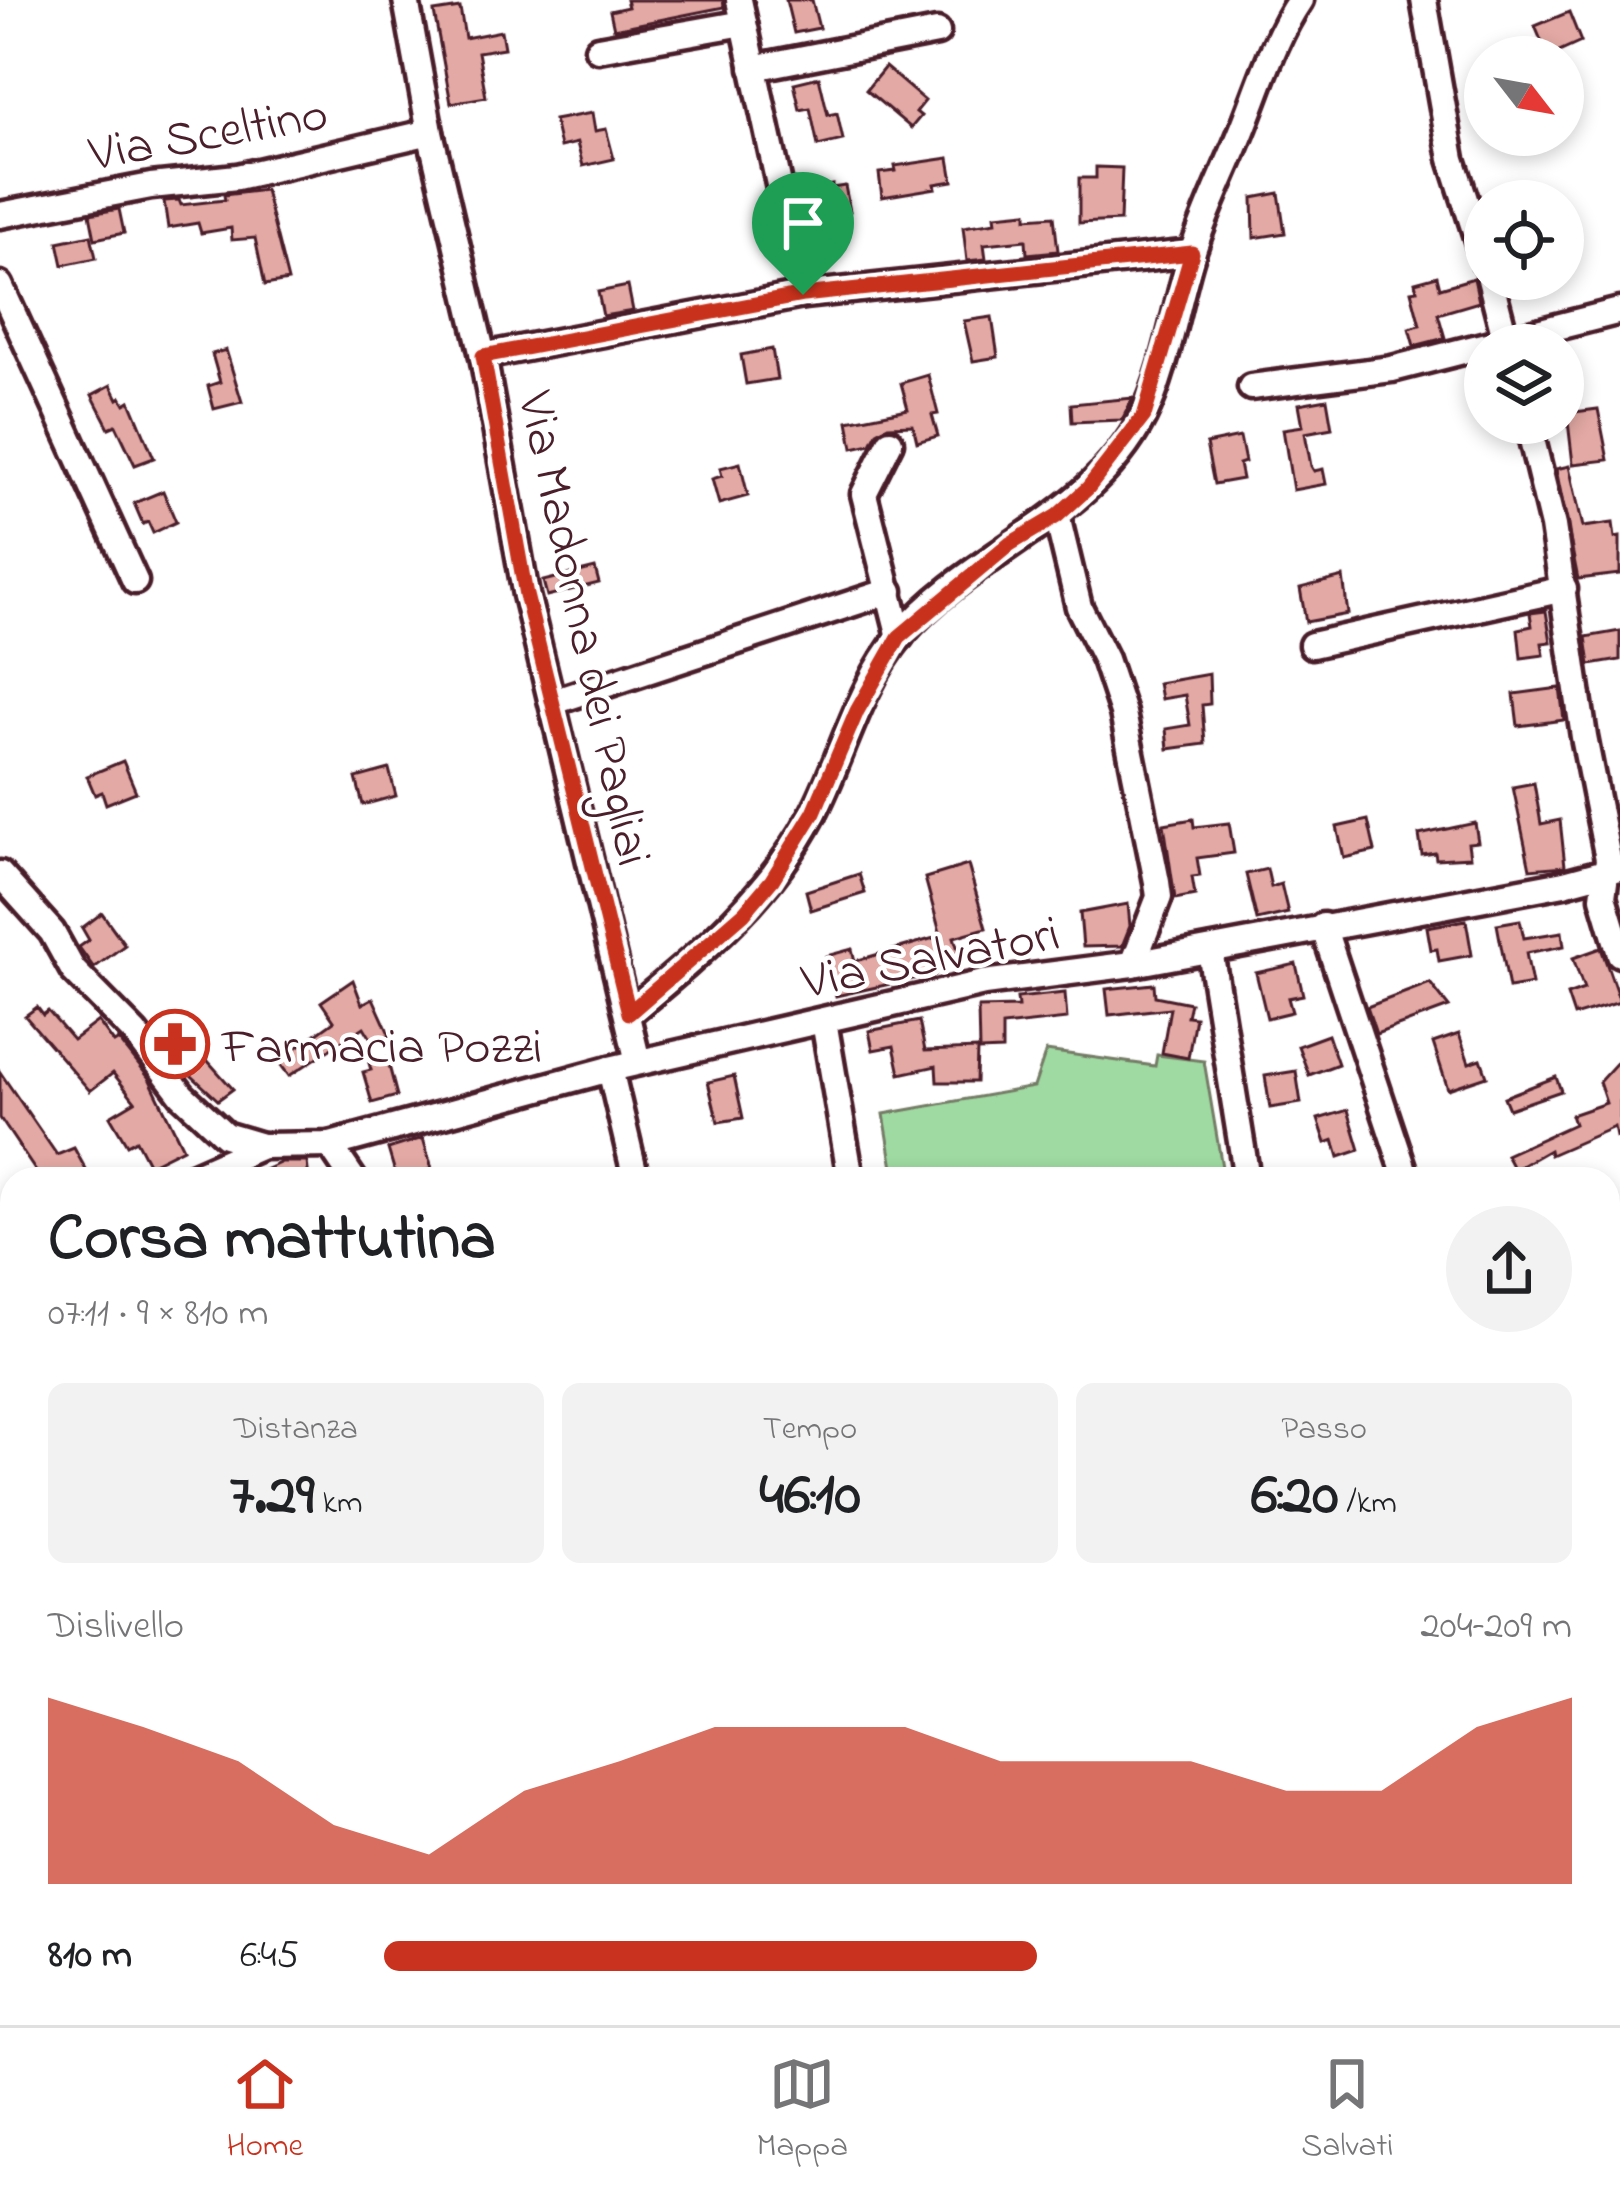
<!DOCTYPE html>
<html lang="it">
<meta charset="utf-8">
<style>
:root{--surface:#fff;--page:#f2f2f2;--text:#202124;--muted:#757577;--line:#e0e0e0;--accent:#c8321e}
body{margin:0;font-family:"Indie Flower",sans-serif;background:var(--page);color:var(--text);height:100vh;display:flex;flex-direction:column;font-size:45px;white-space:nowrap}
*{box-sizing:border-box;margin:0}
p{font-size:39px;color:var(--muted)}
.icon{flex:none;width:66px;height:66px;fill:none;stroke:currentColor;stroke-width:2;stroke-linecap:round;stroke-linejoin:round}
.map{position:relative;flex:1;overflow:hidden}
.drawer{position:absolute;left:0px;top:1167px;width:1620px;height:858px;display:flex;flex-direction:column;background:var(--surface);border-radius:36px 36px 0 0;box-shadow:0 6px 18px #0003}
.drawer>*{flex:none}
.needle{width:78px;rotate:121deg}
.controls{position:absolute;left:1464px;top:36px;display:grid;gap:24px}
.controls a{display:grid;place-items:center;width:120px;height:120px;border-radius:50%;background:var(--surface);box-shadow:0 6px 18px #0003;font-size:60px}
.pin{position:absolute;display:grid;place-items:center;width:102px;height:102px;color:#fff;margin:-123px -51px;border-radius:50% 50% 50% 0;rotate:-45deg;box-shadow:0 0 12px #0007}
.pin .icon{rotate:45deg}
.round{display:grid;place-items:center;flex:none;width:126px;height:126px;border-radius:63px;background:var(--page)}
.overview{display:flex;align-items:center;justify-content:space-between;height:204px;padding:0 48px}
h1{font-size:66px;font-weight:800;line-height:90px}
.stats{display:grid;grid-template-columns:repeat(3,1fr);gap:18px;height:204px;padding:12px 48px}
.stats div{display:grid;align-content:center;border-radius:18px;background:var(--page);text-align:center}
.stats b{font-size:60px;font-weight:800}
.stats small{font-size:33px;font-weight:400}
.stats p{font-size:33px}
.chart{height:336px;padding:24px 48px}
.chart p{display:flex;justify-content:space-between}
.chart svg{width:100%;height:216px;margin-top:12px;fill:var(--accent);opacity:.7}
ul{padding:0 48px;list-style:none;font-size:39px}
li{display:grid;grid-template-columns:192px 144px 1fr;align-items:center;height:90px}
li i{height:30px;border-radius:15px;background:var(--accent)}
.tabs{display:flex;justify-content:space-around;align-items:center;height:168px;border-top:3px solid var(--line);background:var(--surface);font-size:33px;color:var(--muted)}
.tabs a{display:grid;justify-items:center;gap:6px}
.tabs .current{color:var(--accent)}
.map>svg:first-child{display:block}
.green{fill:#9edaa1;stroke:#747c66;stroke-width:3}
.building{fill:#e3a9a4;stroke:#4a1f2b;stroke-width:3}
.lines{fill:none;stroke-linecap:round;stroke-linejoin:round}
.minor-casing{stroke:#4a1f2b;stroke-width:33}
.minor{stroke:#fff;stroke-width:24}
.route-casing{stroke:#fff;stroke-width:24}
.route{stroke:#c8321e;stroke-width:15}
.labels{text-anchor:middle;stroke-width:9;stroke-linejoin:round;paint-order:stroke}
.street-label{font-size:51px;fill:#4a1f2b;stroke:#fff}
.poi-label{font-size:51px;fill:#4a1f2b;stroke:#fff;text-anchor:start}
</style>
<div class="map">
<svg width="1620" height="2025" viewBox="0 0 1620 2025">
<rect width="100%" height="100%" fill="#fff"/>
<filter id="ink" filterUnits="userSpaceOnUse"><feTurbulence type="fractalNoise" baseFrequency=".00833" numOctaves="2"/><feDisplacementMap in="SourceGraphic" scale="24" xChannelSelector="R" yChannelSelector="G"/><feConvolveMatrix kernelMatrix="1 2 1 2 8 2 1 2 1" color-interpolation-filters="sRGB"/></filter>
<g filter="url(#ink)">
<path class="green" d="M 1046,1051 L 1155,1066 L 1157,1055 L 1204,1061 L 1224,1179 L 882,1179 L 894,1174 L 884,1114 L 1034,1087 Z"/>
<g class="building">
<path d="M 626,0 L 723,0 L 724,7 L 614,29 L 610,11 L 628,7 Z"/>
<path d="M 786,0 L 812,0 L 819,28 L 794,33 Z"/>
<path d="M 460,8 L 465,38 L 501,31 L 504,48 L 478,52 L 486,97 L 451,103 L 434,12 Z"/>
<path d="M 1569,12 L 1581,42 L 1548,57 L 1535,26 Z"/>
<path d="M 885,67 L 925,101 L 916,112 L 921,116 L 911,128 L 866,90 Z"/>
<path d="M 819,77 L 828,115 L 837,113 L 843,140 L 818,146 L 810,108 L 800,110 L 794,83 Z"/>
<path d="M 592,113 L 595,131 L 606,129 L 614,159 L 583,166 L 577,143 L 560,147 L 554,120 Z"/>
<path d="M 949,158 L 953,181 L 935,184 L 936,188 L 882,197 L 879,173 L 896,171 L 895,166 Z"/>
<path d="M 1096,167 L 1122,168 L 1120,221 L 1079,223 L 1079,178 L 1096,178 Z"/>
<path d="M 832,185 L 832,188 L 845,186 L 850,211 L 816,218 L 810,190 Z"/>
<path d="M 265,190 L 288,281 L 265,285 L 255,238 L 232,240 L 231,228 L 201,233 L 198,223 L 168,228 L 164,201 L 179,200 L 181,205 L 225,200 L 224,195 Z"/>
<path d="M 1279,193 L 1285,233 L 1254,238 L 1253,198 Z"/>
<path d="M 119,209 L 124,233 L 95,239 L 90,214 Z"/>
<path d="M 1027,212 L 1027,218 L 1054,216 L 1058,251 L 1027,254 L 1026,240 L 984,244 L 986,259 L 967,261 L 963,227 L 996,222 L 995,215 Z"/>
<path d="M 91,235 L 96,258 L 63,265 L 58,242 Z"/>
<path d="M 1437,276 L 1440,288 L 1474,278 L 1479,302 L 1438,314 L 1445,338 L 1414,346 L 1409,328 L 1420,325 L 1411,291 L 1417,290 L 1415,282 Z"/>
<path d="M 628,286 L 633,311 L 603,316 L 598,292 Z"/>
<path d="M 992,317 L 998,357 L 973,361 L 964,321 Z"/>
<path d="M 772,349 L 777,379 L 746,384 L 741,355 Z"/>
<path d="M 226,350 L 242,402 L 214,409 L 208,386 L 220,382 L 212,354 Z"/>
<path d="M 928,375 L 938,414 L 932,415 L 938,436 L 917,442 L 913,425 L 888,426 L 877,432 L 871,444 L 853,448 L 848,421 L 908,409 L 901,383 Z"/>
<path d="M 111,385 L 118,399 L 121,397 L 125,404 L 130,401 L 154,458 L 135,465 L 116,425 L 109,428 L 92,395 Z"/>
<path d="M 1133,398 L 1122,420 L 1072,422 L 1071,404 Z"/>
<path d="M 1327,399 L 1332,428 L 1305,433 L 1311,466 L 1314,471 L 1323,469 L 1326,484 L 1293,490 L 1283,429 L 1303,426 L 1299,404 Z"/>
<path d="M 1598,409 L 1608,460 L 1573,464 L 1567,413 Z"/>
<path d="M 1240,437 L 1245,462 L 1239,464 L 1242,479 L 1214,484 L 1206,444 Z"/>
<path d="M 740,463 L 748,496 L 719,504 L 712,479 L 722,476 L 720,468 Z"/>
<path d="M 1569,466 L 1583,527 L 1613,523 L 1615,538 L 1620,537 L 1620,574 L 1578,579 L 1556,469 Z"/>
<path d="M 163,491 L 176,522 L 153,533 L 148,522 L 143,524 L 134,503 Z"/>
<path d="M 595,568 L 599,583 L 547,596 L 543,581 Z"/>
<path d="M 1343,577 L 1348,614 L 1306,622 L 1300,588 Z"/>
<path d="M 1546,611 L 1551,642 L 1542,643 L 1544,655 L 1521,658 L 1518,629 L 1532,626 L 1530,613 Z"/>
<path d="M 1620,631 L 1620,660 L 1590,665 L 1586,637 Z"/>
<path d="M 1209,674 L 1210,704 L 1202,705 L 1205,744 L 1168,749 L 1166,729 L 1190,725 L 1185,695 L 1161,699 L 1158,683 Z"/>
<path d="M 1560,688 L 1564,720 L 1518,726 L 1514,694 Z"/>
<path d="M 123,761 L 136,792 L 106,804 L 102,792 L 95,795 L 87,776 Z"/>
<path d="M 389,769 L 396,796 L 363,805 L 356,778 Z"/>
<path d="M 1534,783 L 1541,824 L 1560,820 L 1565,866 L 1530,869 L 1513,787 Z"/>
<path d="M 1193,819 L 1194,827 L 1229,823 L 1234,853 L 1197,858 L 1200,876 L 1192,877 L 1195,895 L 1175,899 L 1164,824 Z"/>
<path d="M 1368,820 L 1375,851 L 1344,858 L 1337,827 Z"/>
<path d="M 1475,823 L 1478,842 L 1468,843 L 1470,857 L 1436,859 L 1435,853 L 1422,855 L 1419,835 Z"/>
<path d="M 968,865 L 986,928 L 954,937 L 959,953 L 932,960 L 935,974 L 836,996 L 826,956 L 852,949 L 855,961 L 941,936 L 925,878 Z"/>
<path d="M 1267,869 L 1271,887 L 1281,884 L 1288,913 L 1257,920 L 1246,874 Z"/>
<path d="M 859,874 L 865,893 L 811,910 L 806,891 Z"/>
<path d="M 1128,904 L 1130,926 L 1122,946 L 1083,947 L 1080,913 Z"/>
<path d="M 102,913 L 125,945 L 94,968 L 79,947 L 89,940 L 82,928 Z"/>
<path d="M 1466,920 L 1472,955 L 1439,961 L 1437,949 L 1431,950 L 1427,927 Z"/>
<path d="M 1520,920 L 1524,938 L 1562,932 L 1564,946 L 1526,953 L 1532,984 L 1509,988 L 1497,924 Z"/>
<path d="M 1601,948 L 1620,1002 L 1574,1016 L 1567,995 L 1584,989 L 1573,958 Z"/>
<path d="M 1296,964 L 1303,995 L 1288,998 L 1292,1012 L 1267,1018 L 1256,973 Z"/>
<path d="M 353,980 L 362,1004 L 373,998 L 390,1036 L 373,1042 L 364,1027 L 289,1076 L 278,1061 L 334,1021 L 321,1002 Z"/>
<path d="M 1430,983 L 1449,1007 L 1376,1034 L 1367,1007 Z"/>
<path d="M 1154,984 L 1155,996 L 1190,1003 L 1187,1016 L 1195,1017 L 1188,1058 L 1162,1053 L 1170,1008 L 1109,1015 L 1106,989 Z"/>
<path d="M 1065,993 L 1067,1019 L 1002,1026 L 1002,1050 L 979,1051 L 978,1008 L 1018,1007 L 1017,998 Z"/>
<path d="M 37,1007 L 43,1015 L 48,1011 L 73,1040 L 98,1021 L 114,1043 L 119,1040 L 149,1078 L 183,1148 L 149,1165 L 136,1140 L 127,1145 L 110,1116 L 135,1101 L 113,1073 L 90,1091 L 25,1016 Z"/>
<path d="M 919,1021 L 925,1051 L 977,1049 L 976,1082 L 937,1082 L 936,1066 L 900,1074 L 894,1046 L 873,1050 L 869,1031 Z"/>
<path d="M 173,1025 L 199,1051 L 233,1089 L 218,1100 L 180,1065 L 159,1038 Z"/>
<path d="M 1459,1034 L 1469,1063 L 1481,1059 L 1487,1076 L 1448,1089 L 1433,1043 Z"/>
<path d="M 1328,1035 L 1338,1064 L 1309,1075 L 1298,1046 Z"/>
<path d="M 387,1058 L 397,1096 L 372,1103 L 363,1072 L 371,1070 L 369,1063 Z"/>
<path d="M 1620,1059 L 1620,1136 L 1616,1137 L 1614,1127 L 1550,1155 L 1549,1150 L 1514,1170 L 1506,1155 L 1574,1124 L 1571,1115 L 1606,1103 L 1599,1082 Z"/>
<path d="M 1296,1071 L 1301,1103 L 1270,1108 L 1265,1076 Z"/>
<path d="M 0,1072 L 57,1155 L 74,1148 L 91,1179 L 41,1179 L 0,1118 Z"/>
<path d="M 734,1076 L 743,1118 L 718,1122 L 708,1082 Z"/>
<path d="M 1556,1077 L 1561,1091 L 1509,1109 L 1504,1097 Z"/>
<path d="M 1348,1110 L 1360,1150 L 1339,1157 L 1334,1140 L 1326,1143 L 1318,1119 Z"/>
<path d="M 423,1138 L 432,1169 L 397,1179 L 388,1149 Z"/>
<path d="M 282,1162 L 307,1162 L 309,1179 L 245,1179 Z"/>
</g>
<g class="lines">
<g class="minor-casing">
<g id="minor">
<path d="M 406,0 L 430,132 L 483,356 L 526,595 L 638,1062"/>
<path d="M 739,0 L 803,295"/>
<path d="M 1424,0 L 1452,159 L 1485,262"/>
<path d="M 598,49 L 744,23"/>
<path d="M 753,68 L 937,32"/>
<path d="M 0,215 L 151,186 L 237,177 L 430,132"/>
<path d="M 1490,279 L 1507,345"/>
<path d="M 0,285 L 135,581"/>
<path d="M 483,356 L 803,295 L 1192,253"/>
<path d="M 1251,387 L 1392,369 L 1620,311"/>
<path d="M 1528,423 L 1553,526 L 1584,737 L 1608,859 L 1603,897 L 1620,954"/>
<path d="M 890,442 L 864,494 L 900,637"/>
<path d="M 1057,516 L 1079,607 L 1105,659 L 1123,713 L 1157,882 L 1159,897 L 1133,964"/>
<path d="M 1312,645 L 1564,589"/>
<path d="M 553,702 L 890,591"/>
<path d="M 0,874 L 52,932 L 73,970 L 135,1033 L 182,1095 L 225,1135 L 262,1146 L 330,1145 L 610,1069 L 984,983 L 1133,964 L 1564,883 L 1620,868"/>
<path d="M 1323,926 L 1407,1179"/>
<path d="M 1210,950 L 1247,1179"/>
<path d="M 629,1013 C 700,954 769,898 813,814 C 843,756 859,686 901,635 C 972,551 1091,519 1143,417 C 1165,375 1176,307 1190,260 C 1203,217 1224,175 1241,133 C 1259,89 1273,40 1300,0"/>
<path d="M 824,1021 L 851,1179"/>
<path d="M 610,1069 L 636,1179"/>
<path d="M 330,1145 L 353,1179"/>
<path d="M 187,1179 L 262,1146"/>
<path d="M 0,1229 L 12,1227"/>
<path d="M 10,1622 L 12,1602"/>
<path d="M 1608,1713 L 1620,1728"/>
<path d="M 1608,1896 L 1620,1887"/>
<path d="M 1008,2013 L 1103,2025"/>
<path d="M 1371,2013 L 1373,2025"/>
<path d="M 373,2025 L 375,2013"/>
<path d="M 724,2025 L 724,2013"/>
<path d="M 913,2025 L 915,2013"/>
<path d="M 1428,2025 L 1445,2013"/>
</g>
</g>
<use href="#minor" class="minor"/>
</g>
</g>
<g class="lines" filter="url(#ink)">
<g class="route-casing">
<path id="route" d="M 1192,253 L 1144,416 L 1088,488 L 1057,516 L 1010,544 L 899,637 L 857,711 L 814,812 L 772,880 L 744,913 L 629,1013 L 526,595 L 483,356 L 803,295 Z"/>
</g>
<use href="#route" class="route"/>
</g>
<defs>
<g id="pharmacy-ring" transform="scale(3.45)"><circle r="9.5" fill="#fff" stroke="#c8321e" stroke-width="1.5"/><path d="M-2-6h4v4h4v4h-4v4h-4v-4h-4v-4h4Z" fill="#c8321e"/></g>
</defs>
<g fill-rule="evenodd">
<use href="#pharmacy-ring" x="175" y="1044"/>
</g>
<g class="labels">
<g class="street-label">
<text transform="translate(208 131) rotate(-10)" y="18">Via Sceltino</text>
<text transform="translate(587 628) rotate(78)" y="18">Via Madonna dei Pagliai</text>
<text transform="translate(930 955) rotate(-11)" y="18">Via Salvatori</text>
</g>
<g class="poi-label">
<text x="222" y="1062">Farmacia Pozzi</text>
</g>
</g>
</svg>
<div class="controls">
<a><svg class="needle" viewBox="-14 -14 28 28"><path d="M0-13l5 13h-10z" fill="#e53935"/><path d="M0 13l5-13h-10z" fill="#757577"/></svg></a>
<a><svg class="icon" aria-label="locate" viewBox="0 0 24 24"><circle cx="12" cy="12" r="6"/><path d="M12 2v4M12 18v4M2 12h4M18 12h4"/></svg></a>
<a><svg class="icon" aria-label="layers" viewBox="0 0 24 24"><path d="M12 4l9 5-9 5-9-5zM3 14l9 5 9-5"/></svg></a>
</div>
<div class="pin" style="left:803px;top:295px;background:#1e9e55"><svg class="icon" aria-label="arrive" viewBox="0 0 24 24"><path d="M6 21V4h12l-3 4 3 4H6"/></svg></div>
<section class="drawer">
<div class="overview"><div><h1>Corsa mattutina</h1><p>07:11 · 9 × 810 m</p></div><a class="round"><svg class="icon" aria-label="share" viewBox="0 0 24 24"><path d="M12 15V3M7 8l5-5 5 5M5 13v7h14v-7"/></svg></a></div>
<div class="stats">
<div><p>Distanza</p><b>7.29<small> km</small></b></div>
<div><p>Tempo</p><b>46:10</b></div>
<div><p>Passo</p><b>6:20<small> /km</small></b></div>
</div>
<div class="chart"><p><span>Dislivello</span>204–209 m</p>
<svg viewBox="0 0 160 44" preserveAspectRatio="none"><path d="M0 44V6L10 12L20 19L30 32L40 38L50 25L60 19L70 12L80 12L90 12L100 19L110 19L120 19L130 25L140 25L150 12L160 6V44z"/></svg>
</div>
<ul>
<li><b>810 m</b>6:45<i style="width:55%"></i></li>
</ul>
</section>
</div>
<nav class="tabs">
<a class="current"><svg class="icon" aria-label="home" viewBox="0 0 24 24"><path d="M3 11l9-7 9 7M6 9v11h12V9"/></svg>Home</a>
<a><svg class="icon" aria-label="map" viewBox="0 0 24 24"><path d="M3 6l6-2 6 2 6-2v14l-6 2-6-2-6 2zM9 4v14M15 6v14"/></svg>Mappa</a>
<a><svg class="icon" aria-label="saved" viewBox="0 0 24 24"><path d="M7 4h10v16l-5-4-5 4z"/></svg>Salvati</a>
</nav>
